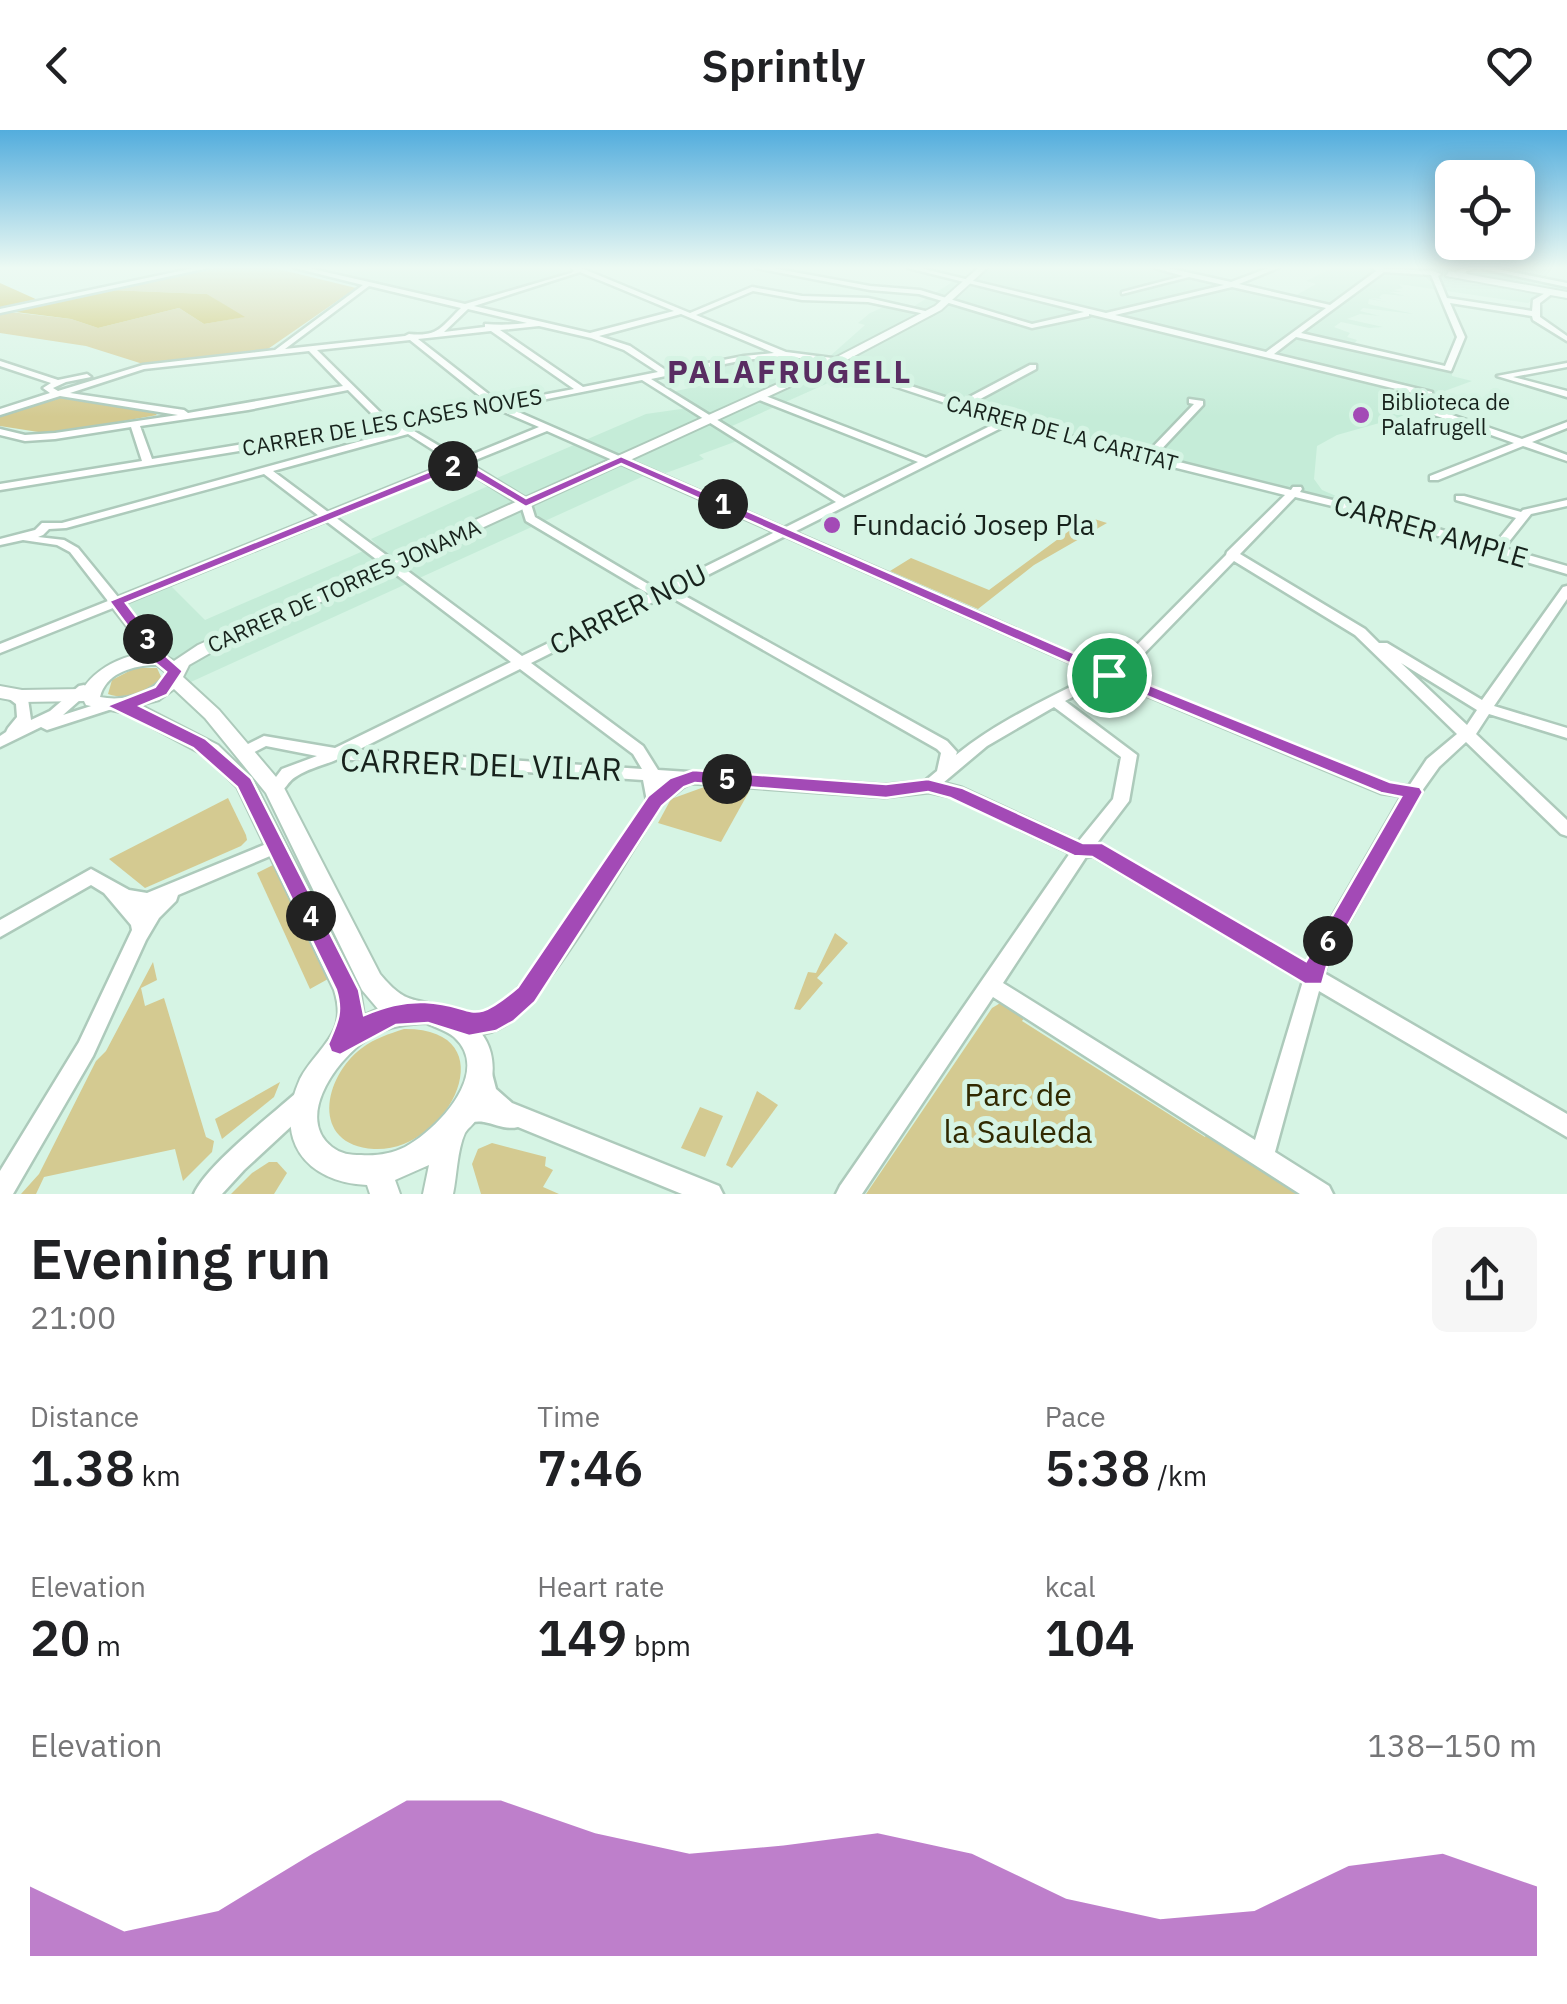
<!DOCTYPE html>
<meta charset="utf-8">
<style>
:root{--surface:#fff;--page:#f6f6f6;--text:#202124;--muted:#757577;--accent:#a34ab6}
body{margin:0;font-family:"IBM Plex Sans",sans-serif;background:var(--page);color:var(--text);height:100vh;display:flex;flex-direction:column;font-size:38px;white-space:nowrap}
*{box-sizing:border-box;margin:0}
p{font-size:32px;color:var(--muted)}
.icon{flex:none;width:55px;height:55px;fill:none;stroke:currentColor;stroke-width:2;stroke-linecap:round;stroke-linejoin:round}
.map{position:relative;height:1064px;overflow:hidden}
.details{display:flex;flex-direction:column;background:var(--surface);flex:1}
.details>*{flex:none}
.tools{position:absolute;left:1435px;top:30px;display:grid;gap:20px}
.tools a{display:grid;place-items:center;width:100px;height:100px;border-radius:15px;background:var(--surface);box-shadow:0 5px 25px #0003;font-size:50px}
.pin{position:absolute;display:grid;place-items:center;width:85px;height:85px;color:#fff;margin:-42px;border:5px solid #fff;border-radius:50%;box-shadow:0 2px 10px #0007}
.km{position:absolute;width:50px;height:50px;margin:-25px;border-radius:50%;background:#222;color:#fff;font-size:28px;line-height:50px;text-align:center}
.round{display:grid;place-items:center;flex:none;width:105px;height:105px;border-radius:15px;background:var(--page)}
.overview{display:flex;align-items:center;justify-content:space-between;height:170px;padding:0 30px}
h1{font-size:55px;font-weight:600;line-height:75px}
.stats{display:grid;grid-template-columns:repeat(3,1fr);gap:15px;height:170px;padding:10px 30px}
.stats div{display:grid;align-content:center}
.stats b{font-size:50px;font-weight:600}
.stats small{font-size:28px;font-weight:400}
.stats p{font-size:28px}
.chart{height:280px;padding:20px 30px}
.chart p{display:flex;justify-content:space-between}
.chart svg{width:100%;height:180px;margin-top:10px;fill:var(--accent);opacity:.7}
header{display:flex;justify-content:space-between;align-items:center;height:130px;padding:0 30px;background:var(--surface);font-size:45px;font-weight:600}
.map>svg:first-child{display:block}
.built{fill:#c5ecd8}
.green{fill:#d4ca91}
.forest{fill:#cbba54}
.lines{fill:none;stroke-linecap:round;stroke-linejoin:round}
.minor-casing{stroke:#adcabb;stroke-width:5}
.tertiary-casing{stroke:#adcabb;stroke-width:4}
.minor{fill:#fff;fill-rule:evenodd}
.tertiary{fill:#fff;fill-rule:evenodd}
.route{fill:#a34ab6;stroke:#fff;stroke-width:2.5;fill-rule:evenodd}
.poi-dot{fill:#a34ab6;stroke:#d6f4e4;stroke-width:4}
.labels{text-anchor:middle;stroke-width:10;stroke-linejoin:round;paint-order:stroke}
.far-poi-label{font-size:22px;fill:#17221c;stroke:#d6f4e4;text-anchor:start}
.far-street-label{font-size:22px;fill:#17221c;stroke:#d6f4e4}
.poi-label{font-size:28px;fill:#17221c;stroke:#d6f4e4;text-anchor:start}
.street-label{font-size:28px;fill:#17221c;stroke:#d6f4e4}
.far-district-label{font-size:32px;font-weight:bold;letter-spacing:2.5px;fill:#592d62;stroke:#d6f4e4}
.near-street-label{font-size:32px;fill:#17221c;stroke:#d6f4e4}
.near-park-label{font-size:32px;fill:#312900;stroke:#d6f4e4}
</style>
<header><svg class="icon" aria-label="back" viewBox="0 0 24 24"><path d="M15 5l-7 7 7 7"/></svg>Sprintly<svg class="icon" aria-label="heart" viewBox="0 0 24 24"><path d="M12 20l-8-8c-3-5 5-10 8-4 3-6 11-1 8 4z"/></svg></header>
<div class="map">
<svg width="1567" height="1064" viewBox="0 0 1567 1064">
<rect width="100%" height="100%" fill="#d6f4e4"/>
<g class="built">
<path d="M 370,138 L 559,138 L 567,143 L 463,173 L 342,145 Z"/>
<path d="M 984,138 L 1161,138 L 1293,167 L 1316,154 L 1306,151 L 1333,138 L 1474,138 L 1567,156 L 1567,170 L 1539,165 L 1528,173 L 1399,154 L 1403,158 L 1394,160 L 1402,162 L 1390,162 L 1405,166 L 1383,164 L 1379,167 L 1382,169 L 1370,168 L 1386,172 L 1369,169 L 1368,174 L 1414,184 L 1363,178 L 1360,181 L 1380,186 L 1360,184 L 1347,189 L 1383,197 L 1369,198 L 1341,192 L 1334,197 L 1350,203 L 1347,207 L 1357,210 L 1351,218 L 1452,241 L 1452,246 L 1472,251 L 1431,266 L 1421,273 L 1425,276 L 1397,288 L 1337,305 L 1317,316 L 1314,349 L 1322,360 L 1357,375 L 1084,314 L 855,241 L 732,296 L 748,307 L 699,325 L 704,329 L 666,343 L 657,340 L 182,556 L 117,471 L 167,452 L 205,490 L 377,415 L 371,409 L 499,351 L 497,348 L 646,284 L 695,277 L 672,262 L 712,253 L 695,240 L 749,228 L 829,227 L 865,195 L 858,193 L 870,183 L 888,175 L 908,180 L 954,151 L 967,154 Z"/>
</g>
<g class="green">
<path d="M 218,138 L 274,138 L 356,158 L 265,221 L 143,234 L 86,216 L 0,203 L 0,185 L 10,182 L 71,189 L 98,198 L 179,178 L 204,194 L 243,187 L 207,164 L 109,160 Z"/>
<path d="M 54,267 L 152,281 L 157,285 L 51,304 L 0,296 L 0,285 Z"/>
<path d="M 1088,387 L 1107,393 L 1034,435 L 978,479 L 890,441 L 911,428 L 989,460 Z"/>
<path d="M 135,538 L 157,538 L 162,549 C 148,564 128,571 108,564 L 112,550 Z"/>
<path d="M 707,656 L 751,658 L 721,712 L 658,693 L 671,669 Z"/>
<path d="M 228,668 L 246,705 L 247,710 L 241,716 L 145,758 L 109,729 Z"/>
<path d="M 273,735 L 328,849 L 310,859 L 257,743 Z"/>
<path d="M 835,803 L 848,813 L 817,848 L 823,853 L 800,880 L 794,879 L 808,842 L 816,843 Z"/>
<path d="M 153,832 L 157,850 L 141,858 L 145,876 L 164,868 L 206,1007 L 214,1011 L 212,1022 L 183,1051 L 175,1019 L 44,1047 L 36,1064 L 21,1064 L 39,1044 L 96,931 L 106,921 Z"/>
<path d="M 1002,872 L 1027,884 L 1022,891 L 1205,1007 L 1209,1000 L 1301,1064 L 866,1064 L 992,878 Z"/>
<path d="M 404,899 C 510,898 449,1023 374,1019 C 310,1015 323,947 362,918 C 375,908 389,904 404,899 Z"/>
<path d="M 280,952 L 274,967 L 222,1009 L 215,989 Z"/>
<path d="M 757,961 L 778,975 L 732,1038 L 726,1035 Z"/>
<path d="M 700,977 L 723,986 L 705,1027 L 681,1018 Z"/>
<path d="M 492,1013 L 546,1027 L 545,1036 L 553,1040 L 543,1057 L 559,1064 L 481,1064 L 472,1034 L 478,1019 Z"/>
<path d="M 269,1032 L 277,1032 L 287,1043 L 274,1064 L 231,1064 L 252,1043 Z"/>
</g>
<path class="forest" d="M 0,153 L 40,171 L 12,178 L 109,160 L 207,164 L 245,187 L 204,194 L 179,178 L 98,198 L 71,189 L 0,180 Z"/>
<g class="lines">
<g class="minor-casing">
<g id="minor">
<path d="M 194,138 L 208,138 L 0,183 L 0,179 Z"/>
<path d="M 295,138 L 308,138 L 465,174 L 571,143 L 574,141 L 572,138 L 581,138 L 690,183 L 752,157 L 802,166 L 868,168 L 934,183 L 930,185 L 868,172 L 802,170 L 753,161 L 696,185 L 786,222 L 840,229 L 840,233 L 960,272 L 1030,235 L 1036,235 L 1036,239 L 969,275 L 1038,298 L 1146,324 L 1194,274 L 1189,273 L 1189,269 L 1203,271 L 1203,275 L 1155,326 L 1291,360 L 1293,357 L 1301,357 L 1302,359 L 1300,362 L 1365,378 L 1494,415 L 1516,388 L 1456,370 L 1456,366 L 1464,366 L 1521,382 L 1523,380 L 1567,370 L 1567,376 L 1531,384 L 1504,418 L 1567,436 L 1567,444 L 1357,382 L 1295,367 L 1240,424 L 1365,499 L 1379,513 L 1387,513 L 1482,570 L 1563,457 L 1567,456 L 1567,469 L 1494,576 L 1567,598 L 1567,608 L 1489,584 L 1476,604 L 1567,690 L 1567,706 L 1561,704 L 1466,612 L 1439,637 L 1419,665 L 1328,829 L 1324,843 L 1567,984 L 1567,1007 L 1319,861 L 1275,1022 L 1329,1056 L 1333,1064 L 1300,1064 L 993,867 L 862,1064 L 836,1064 L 840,1056 L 1070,723 L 952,667 L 929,662 L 885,667 L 691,653 L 683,657 L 661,675 C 624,732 591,791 551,845 C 538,863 523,885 503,896 C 488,906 467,906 451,899 L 448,893 L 451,887 C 463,882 477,889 489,883 C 509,874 525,850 538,833 C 577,781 611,725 647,671 L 643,650 L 338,629 C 325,635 309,638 297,646 C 284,653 287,665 269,663 L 267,659 L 282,639 L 317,626 L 266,616 L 245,627 L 240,626 L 237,622 L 240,618 L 264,606 L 335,618 L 511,532 L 326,391 L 123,474 L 166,527 L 168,530 L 166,533 L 156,533 L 113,478 L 0,523 L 0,514 L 108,471 L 70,422 L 57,415 L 23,410 L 0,415 L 0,409 L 35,400 L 42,393 L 62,393 L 401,300 L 399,298 L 404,295 L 461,329 L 539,297 L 497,279 L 0,360 L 0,354 L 142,331 L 131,297 L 55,309 L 25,311 L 0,305 L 0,299 L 25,305 L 55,303 L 178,285 L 60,266 L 0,285 L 0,279 L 50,263 L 43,258 L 51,253 L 0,236 L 0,231 L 58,250 L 87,244 L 91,247 L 66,252 L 53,258 L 58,261 L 143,235 L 275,220 L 363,155 ZM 580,142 L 674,181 L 590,203 L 474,176 ZM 369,156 L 461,178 C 441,197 439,207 409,204 L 405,206 L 285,219 ZM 468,179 L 527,193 C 512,195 499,195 485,194 L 485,197 L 444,202 ZM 681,184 L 774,223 L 744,226 L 667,241 L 630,216 L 599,206 ZM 539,196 L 591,208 L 624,220 L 658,242 L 583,257 L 500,200 ZM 491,201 L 574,259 L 500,273 L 418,209 ZM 410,210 L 491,275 L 389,291 L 317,220 ZM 309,221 L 343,256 L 188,283 L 184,280 L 70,263 L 144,239 ZM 784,226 L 829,232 L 830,235 L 1000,291 L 926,328 L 763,265 L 757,265 L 757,269 L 918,332 L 844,368 L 651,249 L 744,230 ZM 642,250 L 836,372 L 784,398 L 507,277 ZM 348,260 L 380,292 L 152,329 L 140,296 L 248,280 ZM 1009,294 L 1032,302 L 1285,365 L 1227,422 L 1226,425 L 1120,532 L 1107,539 L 794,402 ZM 547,301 L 775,402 L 658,460 L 535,387 L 530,371 L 468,333 ZM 408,304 L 452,332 L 328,382 L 273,341 ZM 459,336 L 521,375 L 526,391 L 649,464 L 522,526 L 335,387 ZM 264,344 L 319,386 L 118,467 L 78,418 L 64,410 L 38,407 L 43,405 L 49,399 L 66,398 ZM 785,406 L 1096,544 C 1047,569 998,591 956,625 L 957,622 L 947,611 L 676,461 ZM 1234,431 L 1355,505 L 1457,604 L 1427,629 L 1409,656 L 1389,654 L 1118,544 L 1130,538 ZM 667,465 L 937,619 L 941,623 L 937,641 L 925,651 L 885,655 L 658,640 L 643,616 L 531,533 ZM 1401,533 L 1477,580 L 1467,595 ZM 520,539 L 633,624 L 642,639 L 358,620 ZM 1107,549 L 1381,663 L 1402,666 L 1312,822 L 1308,834 L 1097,713 L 1129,671 L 1137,625 L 1065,571 ZM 1054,577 L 1121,627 L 1113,669 L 1078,712 L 962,658 L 943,653 L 987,616 ZM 1093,726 L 1303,851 L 1255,1010 L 1003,853 L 1086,727 Z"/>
<path d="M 756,138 L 772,138 L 870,156 L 920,160 L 1032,194 L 1084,182 L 908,138 L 920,138 L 1106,183 L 1224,155 L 1189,147 L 1122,164 L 1122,162 L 1183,146 L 1155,138 L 1168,138 L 1231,152 L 1268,138 L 1278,138 L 1239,154 L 1330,175 L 1376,141 L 1372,138 L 1433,141 L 1441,144 L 1438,146 L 1447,168 L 1532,181 L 1533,170 L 1549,161 L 1553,161 L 1553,163 L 1540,173 L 1540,187 L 1567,206 L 1567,211 L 1533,190 L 1532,186 L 1450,173 L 1465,207 L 1451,241 L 1296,207 L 1274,224 L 1432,262 L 1432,266 L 1429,267 L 1089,184 L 1089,186 L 1032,198 L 919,164 L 870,160 ZM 1384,142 L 1431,145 L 1457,207 L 1445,236 L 1301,203 ZM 1232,157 L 1326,178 L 1266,222 L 1115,185 Z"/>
<path d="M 1464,138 L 1475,138 L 1465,142 L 1470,146 L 1467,148 L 1456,142 Z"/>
<path d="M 1492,138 L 1567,153 L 1567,157 L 1483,139 Z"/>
<path d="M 1567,233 L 1567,237 L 1513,247 L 1567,261 L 1567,267 L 1497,246 Z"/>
<path d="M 1411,273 L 1417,273 L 1522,309 L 1567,292 L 1567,298 L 1532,312 L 1567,325 L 1567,331 L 1523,316 L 1438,350 L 1430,350 L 1430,346 L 1514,313 L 1411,277 Z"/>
<path d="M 84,555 L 91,559 L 89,562 L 63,585 L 107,571 L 112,573 L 114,576 L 112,579 L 47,600 L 41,597 L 0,617 L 0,606 L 6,602 L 8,598 L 17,587 L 16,574 L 3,564 L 5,561 L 15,561 L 28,569 L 31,590 L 50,581 L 79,556 Z"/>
<path d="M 276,710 L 282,711 L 285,716 L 282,721 L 178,765 L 176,771 L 159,788 L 146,810 L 93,926 L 13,1064 L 0,1064 L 0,1041 L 79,912 L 132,800 L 131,795 L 104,763 L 91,755 L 0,807 L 0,790 L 91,739 L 129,760 L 147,763 Z"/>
<path d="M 483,937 L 491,940 L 496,959 L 512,973 L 719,1056 L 723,1064 L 682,1064 L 518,997 C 505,1000 496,994 484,992 C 473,990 469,995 458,992 L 455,984 L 458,976 L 478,970 L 472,947 L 475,940 Z"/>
<path d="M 303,961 L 311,964 L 314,971 L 311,978 L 244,1040 L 222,1064 L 194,1064 C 206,1036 270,986 295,964 Z"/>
</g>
</g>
<g class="tertiary-casing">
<g id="tertiary">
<path d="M 978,138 L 987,138 L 941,180 L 841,233 L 210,523 L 189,535 L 183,547 L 219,580 L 282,654 L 380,844 C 410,880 415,864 452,881 C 501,903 502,949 475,991 C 473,995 468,998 465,1003 C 457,1020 457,1046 453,1064 L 423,1064 L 429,1035 L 395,1050 L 400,1064 L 370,1064 L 367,1055 C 305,1052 273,1009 300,949 C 309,931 328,915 335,898 C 340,886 338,873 334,860 L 237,657 L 204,625 L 125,583 L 86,575 L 84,571 L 22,572 L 0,568 L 0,556 L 22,560 L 83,559 C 98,533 147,512 174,531 L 198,515 L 833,229 L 935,176 ZM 151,535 L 157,535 L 167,543 C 152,564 124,572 100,567 C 106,544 129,537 151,535 ZM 174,559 L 205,588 L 266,663 L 362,860 L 378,879 L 364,885 L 360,860 L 252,648 L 218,615 L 140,575 L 159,570 ZM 426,893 C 434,897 447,901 454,907 C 493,942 437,1000 405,1017 C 391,1024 376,1026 361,1025 C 350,1025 341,1024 332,1017 C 292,986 342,922 374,905 C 390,896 408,894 426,893 Z"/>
<path d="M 1449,141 L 1567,162 L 1567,168 L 1446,146 Z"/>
</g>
</g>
<use href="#minor" class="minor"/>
<use href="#tertiary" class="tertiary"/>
</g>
<linearGradient id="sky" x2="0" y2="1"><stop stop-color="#53addd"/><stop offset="0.48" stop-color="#edfaf3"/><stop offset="1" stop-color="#edfaf3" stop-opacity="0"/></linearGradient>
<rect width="1567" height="287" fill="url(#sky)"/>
<path class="route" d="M 621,326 L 1115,541 L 1390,652 L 1420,657 L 1423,662 L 1329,829 L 1322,854 L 1305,854 L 1092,727 L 1074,726 L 950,668 L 928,662 L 886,668 L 695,653 L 684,657 L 662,676 L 535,872 L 514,891 L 496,901 L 469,906 L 428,893 L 396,895 L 340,925 L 331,922 L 328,914 C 337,893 343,883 336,860 L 237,657 L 193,618 L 106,576 L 155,557 L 166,542 L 155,533 L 109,471 L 455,331 L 464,331 L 526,368 ZM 621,334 L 1103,548 L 1381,663 L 1401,667 L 1306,831 L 1102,713 L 1083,713 L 963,658 L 928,649 L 886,654 L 693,640 L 670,648 L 648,666 L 518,857 C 468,900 476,874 425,872 C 403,871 384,877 364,885 L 359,860 L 251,648 L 206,609 L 140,576 L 167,565 L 183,541 L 167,527 L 126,473 L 459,338 L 526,377 Z"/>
<g class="poi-dot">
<circle cx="1361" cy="285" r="10"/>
<circle cx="832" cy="395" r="10"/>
</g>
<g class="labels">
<g class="far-poi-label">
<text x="1381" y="280">Biblioteca de<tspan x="1381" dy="25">Palafrugell</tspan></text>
</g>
<g class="far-street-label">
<text transform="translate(392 292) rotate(-10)" y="8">CARRER DE LES CASES NOVES</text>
<text transform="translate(1062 303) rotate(15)" y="8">CARRER DE LA CARITAT</text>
<text transform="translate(344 456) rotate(-24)" y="8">CARRER DE TORRES JONAMA</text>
</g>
<g class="poi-label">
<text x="852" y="405">Fundació Josep Pla</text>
</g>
<g class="street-label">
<text transform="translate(1431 401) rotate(16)" y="10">CARRER AMPLE</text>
<text transform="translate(628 479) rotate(-26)" y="10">CARRER NOU</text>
</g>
<g class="far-district-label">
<text x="790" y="253">PALAFRUGELL</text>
</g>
<g class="near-street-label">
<text transform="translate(481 635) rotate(2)" y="11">CARRER DEL VILAR</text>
</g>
<g class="near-park-label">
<text x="1018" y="976">Parc de<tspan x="1018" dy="37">la Sauleda</tspan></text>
</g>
</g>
</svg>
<div class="tools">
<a><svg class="icon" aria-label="locate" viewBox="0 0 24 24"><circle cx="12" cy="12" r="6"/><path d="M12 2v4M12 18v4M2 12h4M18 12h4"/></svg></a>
</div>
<div class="pin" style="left:1109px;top:545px;background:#1e9e55"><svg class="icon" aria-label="arrive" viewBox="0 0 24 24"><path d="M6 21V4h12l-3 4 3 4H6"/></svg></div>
<b class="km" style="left:723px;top:374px">1</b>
<b class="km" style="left:453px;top:336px">2</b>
<b class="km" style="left:148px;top:509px">3</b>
<b class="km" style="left:311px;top:786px">4</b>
<b class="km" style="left:727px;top:649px">5</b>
<b class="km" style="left:1328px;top:811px">6</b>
</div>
<section class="details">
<div class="overview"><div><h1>Evening run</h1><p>21:00</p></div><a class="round"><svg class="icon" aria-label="share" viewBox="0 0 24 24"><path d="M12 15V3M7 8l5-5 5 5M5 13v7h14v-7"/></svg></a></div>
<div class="stats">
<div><p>Distance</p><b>1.38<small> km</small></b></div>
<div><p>Time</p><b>7:46</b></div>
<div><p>Pace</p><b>5:38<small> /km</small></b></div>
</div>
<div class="stats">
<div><p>Elevation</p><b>20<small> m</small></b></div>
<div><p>Heart rate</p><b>149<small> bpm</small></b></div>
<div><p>kcal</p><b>104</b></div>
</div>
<div class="chart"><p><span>Elevation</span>138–150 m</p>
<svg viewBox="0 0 160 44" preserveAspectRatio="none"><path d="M0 44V27L10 38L20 33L30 19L40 6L50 6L60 14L70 19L80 17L90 14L100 19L110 30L120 35L130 33L140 22L150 19L160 27V44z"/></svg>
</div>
</section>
